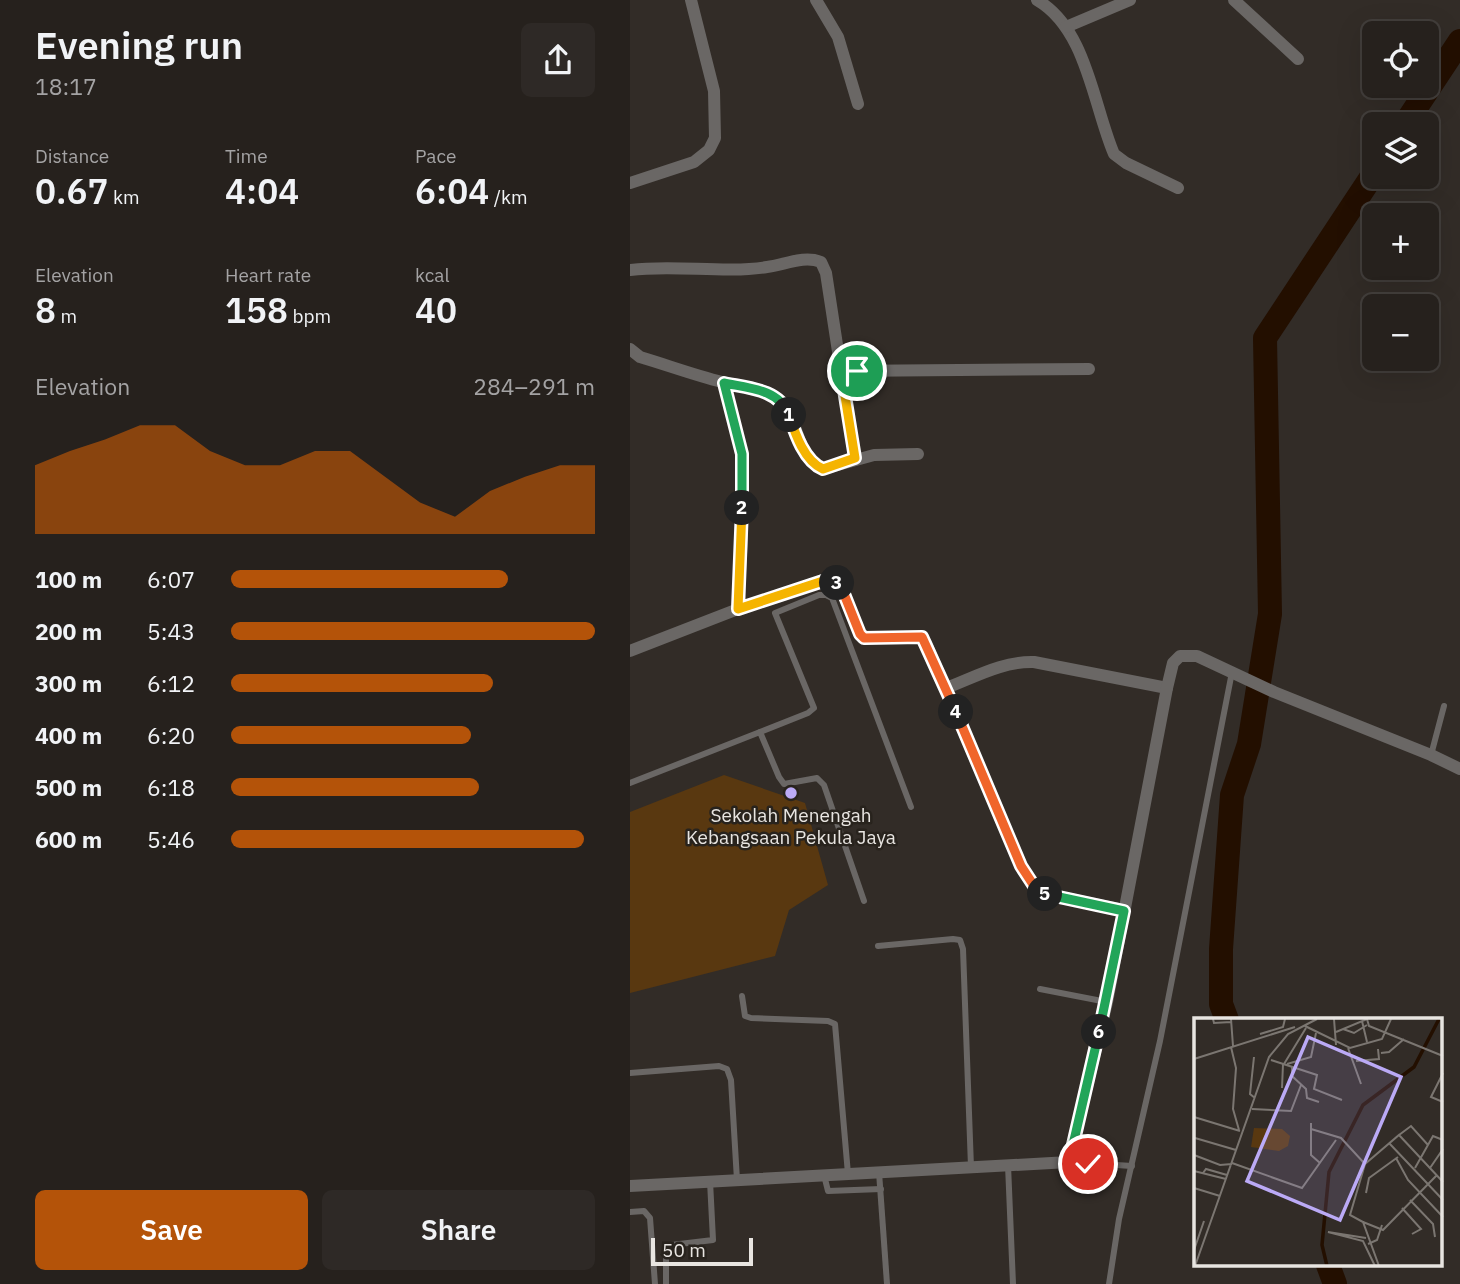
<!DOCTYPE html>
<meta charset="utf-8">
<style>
:root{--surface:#26211d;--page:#2e2926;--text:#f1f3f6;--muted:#a4a3a4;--line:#423e3b;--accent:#b45309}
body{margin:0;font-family:"IBM Plex Sans",sans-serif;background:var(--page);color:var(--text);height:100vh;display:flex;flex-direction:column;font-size:26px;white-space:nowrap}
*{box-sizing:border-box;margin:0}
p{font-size:23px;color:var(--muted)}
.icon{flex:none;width:38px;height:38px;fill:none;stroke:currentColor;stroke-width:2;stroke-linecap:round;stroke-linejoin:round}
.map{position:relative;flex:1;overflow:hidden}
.drawer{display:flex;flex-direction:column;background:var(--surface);width:630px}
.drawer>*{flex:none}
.controls{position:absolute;left:732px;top:21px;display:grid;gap:14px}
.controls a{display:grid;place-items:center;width:77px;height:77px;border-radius:10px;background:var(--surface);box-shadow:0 7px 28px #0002,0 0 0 2px var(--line);font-size:35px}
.scale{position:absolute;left:21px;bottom:18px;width:102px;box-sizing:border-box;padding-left:7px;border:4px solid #e8e5e1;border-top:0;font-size:19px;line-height:24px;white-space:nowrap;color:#e8e5e1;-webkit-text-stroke:5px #28231d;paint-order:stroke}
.pin{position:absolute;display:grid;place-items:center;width:60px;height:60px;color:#fff;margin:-30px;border:4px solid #fff;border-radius:50%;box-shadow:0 2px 7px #0007}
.km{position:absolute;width:35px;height:35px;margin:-18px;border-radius:50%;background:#222;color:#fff;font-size:19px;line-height:35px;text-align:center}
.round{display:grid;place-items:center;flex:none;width:74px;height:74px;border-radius:10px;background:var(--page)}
.head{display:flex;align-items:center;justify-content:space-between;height:119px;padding:0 35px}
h1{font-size:38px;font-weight:600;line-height:52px}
.stats{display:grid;grid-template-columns:repeat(3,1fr);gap:10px;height:119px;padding:7px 35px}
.stats div{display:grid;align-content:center}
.stats b{font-size:35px;font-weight:600}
.stats small{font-size:19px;font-weight:400}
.stats p{font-size:19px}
.chart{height:196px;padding:14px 35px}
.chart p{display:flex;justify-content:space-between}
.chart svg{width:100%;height:126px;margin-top:7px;fill:var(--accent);opacity:.7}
.action{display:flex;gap:14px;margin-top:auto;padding:14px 35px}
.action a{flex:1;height:80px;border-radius:10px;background:var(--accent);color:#fff;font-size:28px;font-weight:600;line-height:80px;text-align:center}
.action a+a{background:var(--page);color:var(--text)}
ul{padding:0 35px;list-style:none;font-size:23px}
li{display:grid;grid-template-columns:112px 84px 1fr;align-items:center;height:52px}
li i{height:18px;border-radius:9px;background:var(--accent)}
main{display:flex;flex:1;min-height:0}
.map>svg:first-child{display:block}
.green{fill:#593810}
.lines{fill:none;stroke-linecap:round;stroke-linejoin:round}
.river{stroke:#230f00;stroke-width:24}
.service{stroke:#6a6765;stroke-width:6}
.minor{stroke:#6a6765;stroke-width:12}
.split-1-casing{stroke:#fff;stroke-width:14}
.split-2-casing{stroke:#fff;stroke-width:14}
.split-3-casing{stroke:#fff;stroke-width:14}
.split-4-casing{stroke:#fff;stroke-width:14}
.split-5-casing{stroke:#fff;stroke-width:14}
.split-6-casing{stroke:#fff;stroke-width:14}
.split-7-casing{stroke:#fff;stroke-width:14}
.split-1{stroke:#f5b400;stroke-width:9}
.split-2{stroke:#22a559;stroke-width:9}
.split-3{stroke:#f5b400;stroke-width:9}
.split-4{stroke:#f0652b;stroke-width:9}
.split-5{stroke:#f0652b;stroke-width:9}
.split-6{stroke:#22a559;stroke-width:9}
.split-7{stroke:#22a559;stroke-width:9}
.poi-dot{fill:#bbaaf6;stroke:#28231d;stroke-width:2.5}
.labels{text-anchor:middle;stroke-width:5;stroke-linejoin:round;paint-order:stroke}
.poi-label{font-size:19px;fill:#e8e5e1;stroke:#28231d}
.inset-river{fill:none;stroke:#230f00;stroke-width:3.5}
.inset-road{fill:none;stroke:#7b7671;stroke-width:2}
.view{fill:#bbaaf6;fill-opacity:0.15;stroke:#bbaaf6;stroke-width:3.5}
.inset-edge{fill:none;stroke:#e8e5e1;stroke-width:3.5}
</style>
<main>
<section class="drawer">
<div class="head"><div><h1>Evening run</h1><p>18:17</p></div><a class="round"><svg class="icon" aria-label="share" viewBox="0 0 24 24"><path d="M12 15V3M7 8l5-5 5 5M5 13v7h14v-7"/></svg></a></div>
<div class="stats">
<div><p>Distance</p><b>0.67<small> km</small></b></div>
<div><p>Time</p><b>4:04</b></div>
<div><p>Pace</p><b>6:04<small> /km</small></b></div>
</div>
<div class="stats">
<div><p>Elevation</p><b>8<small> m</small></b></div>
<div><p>Heart rate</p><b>158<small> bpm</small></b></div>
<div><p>kcal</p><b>40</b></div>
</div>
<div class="chart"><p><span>Elevation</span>284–291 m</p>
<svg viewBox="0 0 160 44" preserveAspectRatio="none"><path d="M0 44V20L10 15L20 11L30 6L40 6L50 15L60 20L70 20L80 15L90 15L100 24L110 33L120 38L130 29L140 24L150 20L160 20V44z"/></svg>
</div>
<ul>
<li><b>100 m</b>6:07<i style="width:76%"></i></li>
<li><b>200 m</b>5:43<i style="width:100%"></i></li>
<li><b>300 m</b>6:12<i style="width:72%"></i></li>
<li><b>400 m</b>6:20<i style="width:66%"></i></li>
<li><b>500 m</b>6:18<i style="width:68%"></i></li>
<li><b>600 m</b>5:46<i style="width:97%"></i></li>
</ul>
<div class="action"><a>Save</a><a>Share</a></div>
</section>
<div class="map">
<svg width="830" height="1284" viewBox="0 0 830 1284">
<rect width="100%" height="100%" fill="#322c27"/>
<path class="green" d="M 94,775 L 175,803 L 198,885 L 159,910 L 145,956 L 0,993 L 0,812 Z"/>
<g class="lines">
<g class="river">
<path d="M 775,124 L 830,41"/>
<path d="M 597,1020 L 591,1004 L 591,949 L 602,795 L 619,744 L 640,614 L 635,338 L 744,173"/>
<path d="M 698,1265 L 705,1284"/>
</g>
<g class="service">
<path d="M 108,609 L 193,581 L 210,584 L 230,634 L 234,638 L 285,635 L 292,637 L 296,643"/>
<path d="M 130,732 L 178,713 L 184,708 L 145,613 L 189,595 L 196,595 L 202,598 L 281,807"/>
<path d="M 801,755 L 814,706"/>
<path d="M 0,783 L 130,732 L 149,777 L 154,784 L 187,778 L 194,785 L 234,901"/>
<path d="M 248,946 L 323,939 L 330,940 L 333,949 L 341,1167"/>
<path d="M 410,989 L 477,1002"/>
<path d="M 112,996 L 115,1016 L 121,1018 L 198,1021 L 205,1024 L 218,1174"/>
<path d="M 0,1073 L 89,1066 L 97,1069 L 101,1080 L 107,1180"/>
<path d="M 439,1162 L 502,1166"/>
<path d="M 378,1165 L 383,1284"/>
<path d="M 249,1172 L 257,1284"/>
<path d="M 194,1175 L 198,1191 L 251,1189"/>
<path d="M 0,1212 L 14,1211 L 20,1218 L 25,1284"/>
<path d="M 36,1284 L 36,1248 L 41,1245 L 83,1240 L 80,1181"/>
<path d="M 479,1284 L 489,1219 L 530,1041 L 602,672"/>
</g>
<g class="minor">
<path d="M 186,0 L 208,37 L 228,104"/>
<path d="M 407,0 C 457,29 463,105 484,154 L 496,163 L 548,188"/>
<path d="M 604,0 L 668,59"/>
<path d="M 436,27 L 500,0"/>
<path d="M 0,183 L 64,162 L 79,150 L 85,138 L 84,91 L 61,0"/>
<path d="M 0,270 C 46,264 92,274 137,267 C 154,265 174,255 191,262 L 196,273 L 211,371 L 459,369"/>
<path d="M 0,349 L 10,357 C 37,365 64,375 92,382 C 110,387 133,387 148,399 C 170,417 165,457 193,469 L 244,455 L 288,454"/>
<path d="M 211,371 L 225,459"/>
<path d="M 296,643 L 391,866 L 406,889 L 415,894 L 493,910"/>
<path d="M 0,651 L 108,609 L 112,536 L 112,454 L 94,383"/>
<path d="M 316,688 C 345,677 373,661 404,662 L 537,688"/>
<path d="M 0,1186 L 439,1162 L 477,1002 L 537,688 L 543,663 L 550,656 L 567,656 L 644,692 L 801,755 L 830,769"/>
</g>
</g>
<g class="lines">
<g class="split-1-casing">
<path id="split-1" d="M 159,415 C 165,433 174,461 193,469 L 225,458 L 211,371 L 227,371"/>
</g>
<g class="split-2-casing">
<path id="split-2" d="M 112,508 L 112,454 L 94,383 C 118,388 149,389 159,415"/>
</g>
<g class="split-3-casing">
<path id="split-3" d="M 112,508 L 108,609 L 193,581 L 207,583"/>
</g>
<g class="split-4-casing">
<path id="split-4" d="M 207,583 L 210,584 L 230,634 L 234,638 L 292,637 L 326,712"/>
</g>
<g class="split-5-casing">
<path id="split-5" d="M 326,712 L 391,866 L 406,889 L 415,894"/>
</g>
<g class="split-6-casing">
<path id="split-6" d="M 415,894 L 494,911 L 469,1032"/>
</g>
<g class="split-7-casing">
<path id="split-7" d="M 458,1164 L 439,1162 L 469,1032"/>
</g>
<use href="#split-1" class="split-1"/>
<use href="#split-2" class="split-2"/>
<use href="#split-3" class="split-3"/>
<use href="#split-4" class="split-4"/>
<use href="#split-5" class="split-5"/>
<use href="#split-6" class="split-6"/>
<use href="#split-7" class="split-7"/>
</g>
<circle class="poi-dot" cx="161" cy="793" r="7"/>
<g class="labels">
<g class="poi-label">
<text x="161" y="822">Sekolah Menengah<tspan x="161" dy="22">Kebangsaan Pekula Jaya</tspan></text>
</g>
</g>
<g transform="translate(564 1018)">
<rect width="248" height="248" fill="#322c27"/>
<path d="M 60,110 L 88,111 L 96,118 L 94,128 L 85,133 L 57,129 Z" fill="#593810"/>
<path class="inset-river" d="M 133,248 L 128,227 L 135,154 L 169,87 L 220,49 L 245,1"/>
<path class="inset-road" d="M 19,1 L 20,5 L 37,4M 37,1 L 39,28M 140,1 L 142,27M 168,3 L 173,24M 111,8 L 156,30 L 188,21 L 197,1M 149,11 L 160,15 L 173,7M 142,14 L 173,1 L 175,8 L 249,38M 66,16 L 89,9 L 91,1M 37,29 L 42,50 L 39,91 L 45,112M 154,30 L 167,66M 187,35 L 195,34 L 210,21M 60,39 L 56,76 L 61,80M 0,41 L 101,9M 77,42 L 123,57 L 120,71 L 148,82M 162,43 L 185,41 L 184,31M 90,46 L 112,10M 93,46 L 117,39 L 122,15M 98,49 L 98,58 L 112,71 L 113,80 L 125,84M 249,55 L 237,79 L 249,84M 88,70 L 89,46M 58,91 L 97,93 L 107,67M 0,99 L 46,113M 117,105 L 117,137 L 126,145M 117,111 L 147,120 L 171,146 L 156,197 L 169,204 L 185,248M 205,117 L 217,108 L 234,127M 1,120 L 42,132M 195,125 L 249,182M 0,137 L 26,147 L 38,146M 202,140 L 214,162 L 249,199M 38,145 L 108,170 L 142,122M 171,146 L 205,117 L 249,164M 221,150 L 239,118 L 249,122M 236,150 L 249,131M 0,153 L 32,161M 9,155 L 12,151 L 33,157M 0,170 L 26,178M 172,175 L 175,160 L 204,139M 216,182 L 239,206 L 241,219M 208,190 L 227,211 L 218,216M 169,204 L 189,212 L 243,157M 172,220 L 134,214 L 169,223 L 181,248M 174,226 L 183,222 L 188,207M 0,232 L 10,203M 1,248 L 75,39 L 94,16 L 123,1"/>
<path class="view" d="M 114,19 L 207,59 L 146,202 L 53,163 Z"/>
<rect width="248" height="248" class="inset-edge"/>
</g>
</svg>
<div class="controls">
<a><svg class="icon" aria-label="locate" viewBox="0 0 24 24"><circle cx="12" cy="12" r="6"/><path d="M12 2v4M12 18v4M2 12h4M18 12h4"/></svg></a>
<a><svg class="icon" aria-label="layers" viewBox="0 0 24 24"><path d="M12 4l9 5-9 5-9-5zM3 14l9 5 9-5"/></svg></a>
<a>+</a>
<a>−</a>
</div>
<div class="scale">50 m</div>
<div class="pin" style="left:227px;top:371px;background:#1e9e55"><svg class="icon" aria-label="arrive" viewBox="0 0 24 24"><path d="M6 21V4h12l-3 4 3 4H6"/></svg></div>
<div class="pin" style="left:458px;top:1164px;background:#d93025"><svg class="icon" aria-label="check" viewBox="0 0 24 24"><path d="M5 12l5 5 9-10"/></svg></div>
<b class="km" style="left:159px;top:415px">1</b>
<b class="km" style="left:112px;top:508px">2</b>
<b class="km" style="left:207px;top:583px">3</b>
<b class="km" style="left:326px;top:712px">4</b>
<b class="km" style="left:415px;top:894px">5</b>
<b class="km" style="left:469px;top:1032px">6</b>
</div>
</main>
